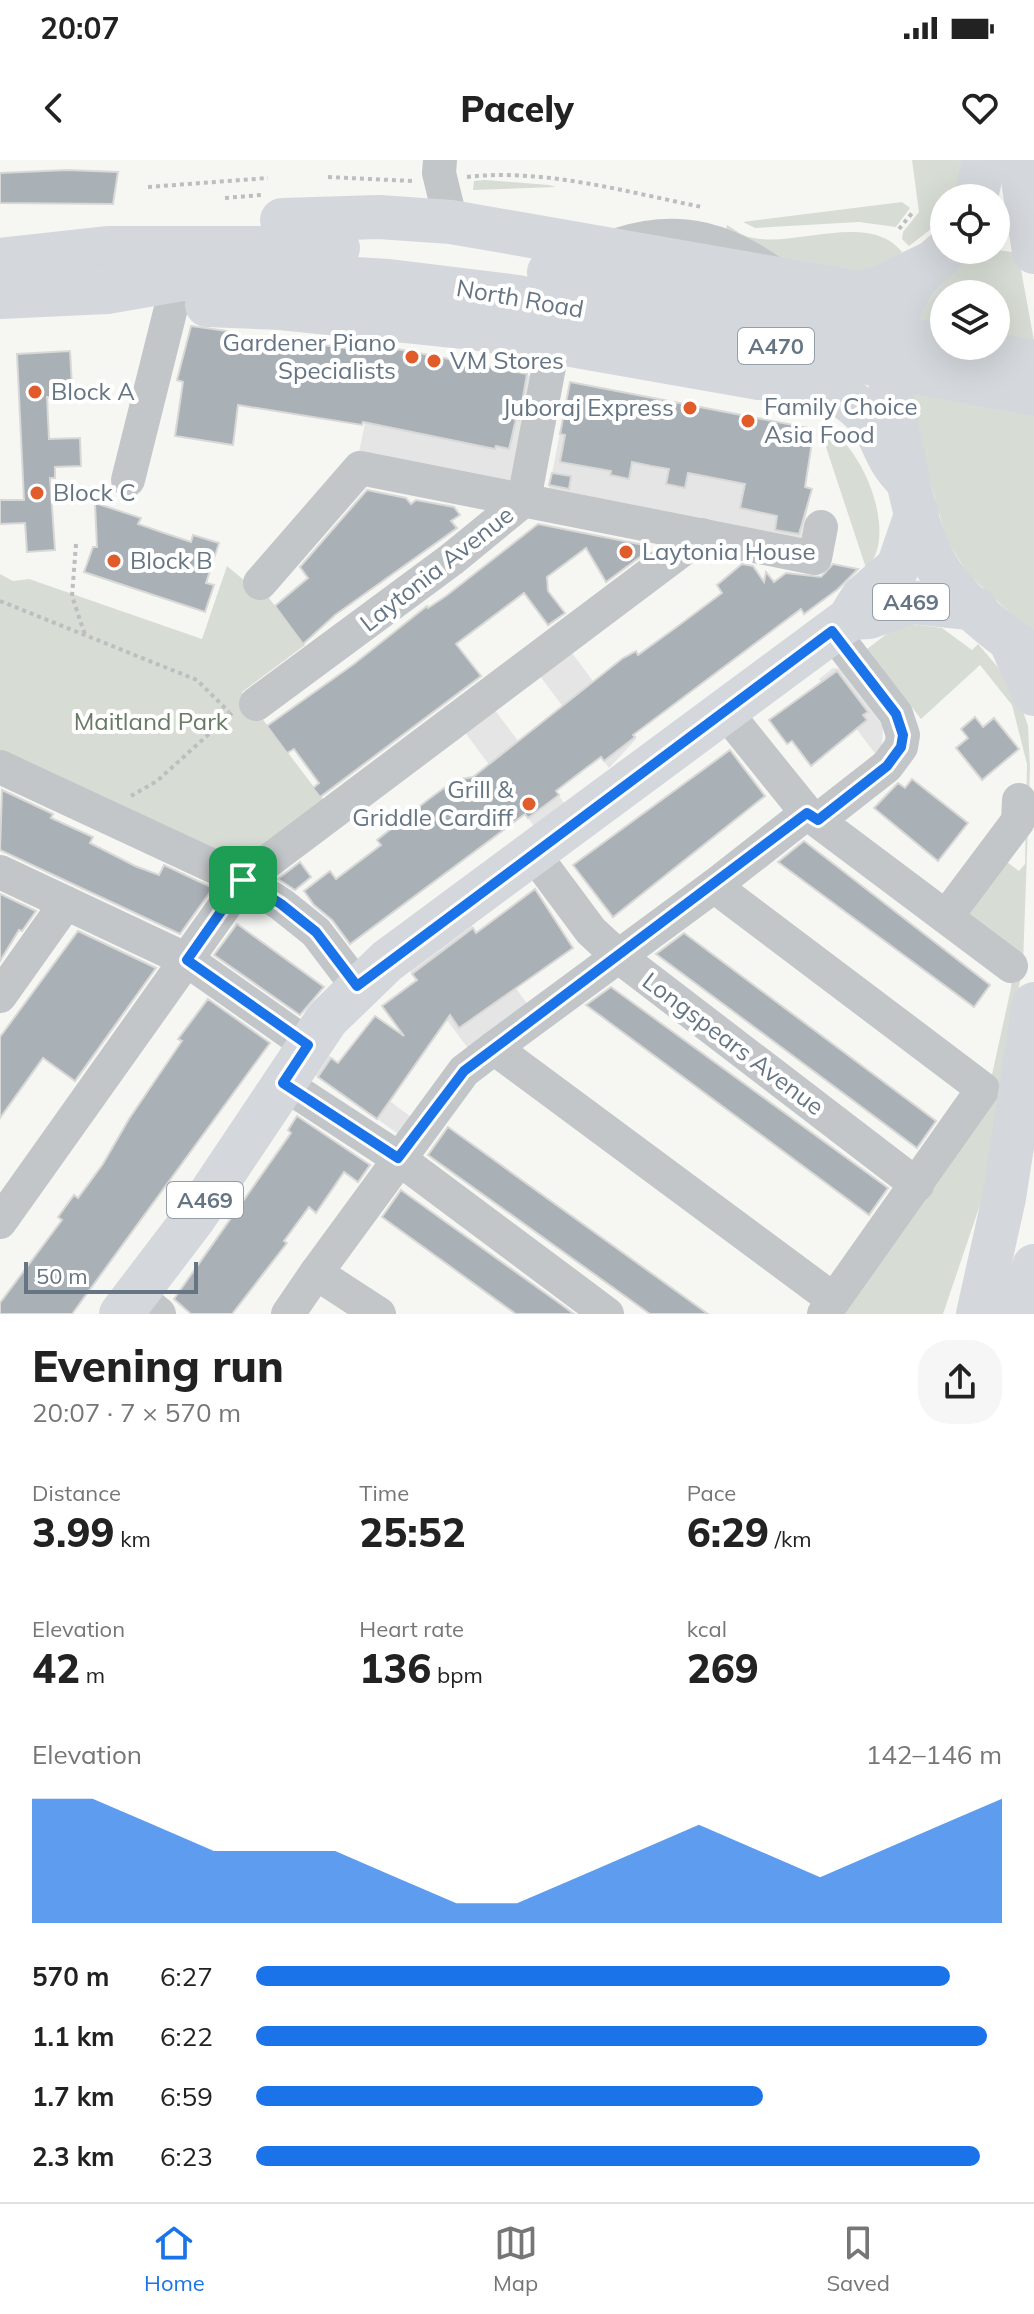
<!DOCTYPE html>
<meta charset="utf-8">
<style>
:root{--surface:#fff;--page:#f6f6f6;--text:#222;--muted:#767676;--line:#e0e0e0;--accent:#1a73e8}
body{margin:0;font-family:Mulish,sans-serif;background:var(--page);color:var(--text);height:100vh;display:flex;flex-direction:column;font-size:30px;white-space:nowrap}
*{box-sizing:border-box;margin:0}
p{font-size:26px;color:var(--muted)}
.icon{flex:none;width:44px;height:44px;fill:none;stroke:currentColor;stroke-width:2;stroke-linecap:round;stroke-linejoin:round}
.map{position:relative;height:1154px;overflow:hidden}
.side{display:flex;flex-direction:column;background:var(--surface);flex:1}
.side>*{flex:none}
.controls{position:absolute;left:930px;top:24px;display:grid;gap:16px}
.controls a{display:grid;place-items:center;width:80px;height:80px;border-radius:50%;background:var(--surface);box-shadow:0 8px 32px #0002;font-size:40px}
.scale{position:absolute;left:24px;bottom:20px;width:174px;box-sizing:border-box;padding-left:8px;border:4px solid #667584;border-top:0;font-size:22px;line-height:28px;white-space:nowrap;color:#667584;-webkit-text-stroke:6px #fff;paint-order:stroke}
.pin{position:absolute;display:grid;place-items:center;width:68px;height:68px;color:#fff;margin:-34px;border-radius:16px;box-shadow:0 4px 12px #0006}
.round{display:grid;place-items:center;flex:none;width:84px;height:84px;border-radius:32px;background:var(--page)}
.head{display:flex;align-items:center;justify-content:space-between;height:136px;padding:0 32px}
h1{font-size:44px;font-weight:800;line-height:60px}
.figures{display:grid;grid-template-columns:repeat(3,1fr);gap:12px;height:136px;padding:8px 32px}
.figures div{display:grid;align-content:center}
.figures b{font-size:40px;font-weight:800}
.figures small{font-size:22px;font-weight:400}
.figures p{font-size:22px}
.chart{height:224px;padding:16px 32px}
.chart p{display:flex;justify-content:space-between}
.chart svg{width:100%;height:144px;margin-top:8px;fill:var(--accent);opacity:.7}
ul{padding:0 32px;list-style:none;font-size:26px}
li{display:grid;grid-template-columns:128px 96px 1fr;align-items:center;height:60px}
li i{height:20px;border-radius:10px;background:var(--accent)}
.status{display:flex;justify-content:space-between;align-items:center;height:56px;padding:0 40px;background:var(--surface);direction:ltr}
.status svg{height:22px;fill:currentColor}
header{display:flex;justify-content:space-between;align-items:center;height:104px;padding:0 32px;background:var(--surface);font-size:36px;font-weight:800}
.menu{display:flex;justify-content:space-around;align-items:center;height:112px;border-top:2px solid var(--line);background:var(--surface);font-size:22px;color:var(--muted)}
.menu a{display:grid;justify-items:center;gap:4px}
.menu .on{color:var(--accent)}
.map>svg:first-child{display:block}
.built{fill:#e4e5e4}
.green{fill:#d7ddd4}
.building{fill:#a9b0b6;stroke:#d8d8d6;stroke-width:2}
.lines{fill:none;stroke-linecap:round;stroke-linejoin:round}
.path{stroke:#bcbec0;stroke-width:4;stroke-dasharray:4 4;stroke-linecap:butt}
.minor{stroke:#c2c6c9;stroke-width:34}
.major{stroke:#d4d8dc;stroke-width:44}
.highway{stroke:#d4d8dc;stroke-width:44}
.route-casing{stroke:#fff;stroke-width:16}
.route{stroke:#1a73e8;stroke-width:10}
.poi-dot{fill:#e05c2a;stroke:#fff;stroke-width:3}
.labels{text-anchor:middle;stroke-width:8;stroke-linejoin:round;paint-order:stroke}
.shield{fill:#fff;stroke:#949ea9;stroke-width:2}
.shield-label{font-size:22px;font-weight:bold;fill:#667584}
.street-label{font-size:24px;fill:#667584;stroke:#fff}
.poi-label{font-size:24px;fill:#667584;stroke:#fff;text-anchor:start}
.park-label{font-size:24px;fill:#687b65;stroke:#fff}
</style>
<div class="status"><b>20:07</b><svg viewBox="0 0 49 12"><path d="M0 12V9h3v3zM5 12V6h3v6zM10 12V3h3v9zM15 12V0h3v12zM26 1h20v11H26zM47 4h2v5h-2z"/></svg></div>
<header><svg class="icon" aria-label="back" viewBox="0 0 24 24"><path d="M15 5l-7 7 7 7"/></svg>Pacely<svg class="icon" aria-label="heart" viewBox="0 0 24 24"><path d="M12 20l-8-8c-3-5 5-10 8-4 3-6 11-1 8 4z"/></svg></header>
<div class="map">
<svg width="1034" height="1154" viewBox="0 0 1034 1154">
<rect width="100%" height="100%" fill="#f6f6f3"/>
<g class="built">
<path d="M 381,186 L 533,216 L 509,331 L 357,302 Z"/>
<path d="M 570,222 L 814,269 L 805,327 L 812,329 L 801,379 L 547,339 Z"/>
<path d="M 566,485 L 636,579 L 609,608 L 534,508 Z"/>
<path d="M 833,508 L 840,509 L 883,566 L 882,588 L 877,596 L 819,519 Z"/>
<path d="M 489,542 L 564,643 L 534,666 L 459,564 Z"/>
<path d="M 471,765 L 533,852 L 474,896 L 410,811 Z"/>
<path d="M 328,895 L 419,963 L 407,980 L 315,915 Z"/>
</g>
<g class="green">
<path d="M 912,0 L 971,0 L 959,38 L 944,38 L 944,59 L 909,86 L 902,79 L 903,72 L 919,52 Z"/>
<path d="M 485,20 L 549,25 L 556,27 L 473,30 L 474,21 Z"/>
<path d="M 902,42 L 910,48 L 896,67 L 859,62 L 755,68 L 743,62 Z"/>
<path d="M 727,65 C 734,69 741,75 749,77 C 793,89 869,50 902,92 L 877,112 L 825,114 L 724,77 Z"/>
<path d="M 998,90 L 1018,93 L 1034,181 L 996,179 L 996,134 L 944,134 L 944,169 L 911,163 L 960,101 Z"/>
<path d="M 905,227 L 1034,251 L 1034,475 L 968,414 L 946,379 Z"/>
<path d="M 827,269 C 863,286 900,378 866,408 L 822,275 Z"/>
<path d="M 227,406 L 251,426 L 262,429 L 305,485 L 242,532 L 326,643 L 243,706 L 0,601 L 0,414 L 13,421 L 29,419 L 202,479 Z"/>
<path d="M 912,464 L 942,468 L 972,490 L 978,484 L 1002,512 L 1022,548 L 1028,566 L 1030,608 L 1023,804 L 983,1036 L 943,1154 L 832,1154 L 988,933 L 1011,828 L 1014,789 L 965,752 L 1007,702 L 1019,711 L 1025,704 L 1027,604 L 1012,545 L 980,505 L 921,559 L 867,489 L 892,470 Z"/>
</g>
<g class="building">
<path d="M 67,10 L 118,12 L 113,44 L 0,43 L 0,13 Z"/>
<path d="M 191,166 L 227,171 L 227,177 L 278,187 L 315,190 L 316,184 L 379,193 L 381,186 L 527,214 L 519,260 L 516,259 L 509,289 L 496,286 L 495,289 L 363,262 L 362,265 L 238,245 L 233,285 L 175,276 L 183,222 L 177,220 Z"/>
<path d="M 70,191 L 72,226 L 51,227 L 52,237 L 47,237 L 49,279 L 80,278 L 81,306 L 55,307 L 55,318 L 50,318 L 55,390 L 27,392 L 25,363 L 0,364 L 0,340 L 24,340 L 17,194 Z"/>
<path d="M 570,222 L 814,269 L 805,327 L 812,329 L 799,374 L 775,370 L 777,356 L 740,348 L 745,324 L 688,313 L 685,328 L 666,324 L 669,309 L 651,306 L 632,302 L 629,319 L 610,315 L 611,311 L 560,302 L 565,275 L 560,274 Z"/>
<path d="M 552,313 L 571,316 L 569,329 L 549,325 Z"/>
<path d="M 367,330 L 406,338 L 411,344 L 416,340 L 454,347 L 460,355 L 451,361 L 457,368 L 335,455 L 303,484 L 275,446 L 308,418 L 300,407 Z"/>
<path d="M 95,343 L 141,358 L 138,364 L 164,373 L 191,382 L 193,375 L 219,383 L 206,423 L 214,425 L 205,452 L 84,412 L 93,387 L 97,387 Z"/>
<path d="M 538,364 L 649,386 L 648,391 L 606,422 L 586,388 L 547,417 L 548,431 L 565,453 L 548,465 L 524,433 L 456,484 L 481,516 L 320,637 L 313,628 L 319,623 L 294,589 L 287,593 L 267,566 L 354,504 L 427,446 L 428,448 L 446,436 Z"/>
<path d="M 742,404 L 753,406 L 764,422 L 766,412 L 774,422 L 786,413 L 821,417 L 833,404 L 858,409 L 838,429 L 804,454 L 801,449 L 633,575 L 635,577 L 604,601 L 601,597 L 586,608 L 556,631 L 559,635 L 528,658 L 525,654 L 350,784 L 332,760 L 314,745 L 304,731 L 330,711 L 336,719 L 381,685 L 377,680 L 429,639 L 455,620 L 473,617 L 623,498 L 636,491 L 638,495 L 674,469 L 722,433 L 717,425 Z"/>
<path d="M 837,511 L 868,552 L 863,555 L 867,560 L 811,606 L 792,581 L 787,584 L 769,560 Z"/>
<path d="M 975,557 L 983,567 L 994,558 L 1019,589 L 982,620 L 956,588 L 968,578 L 961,569 Z"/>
<path d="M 730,590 L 765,636 L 613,757 L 573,705 Z"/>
<path d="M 912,619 L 968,663 L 938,701 L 874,648 L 898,623 L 905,628 Z"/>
<path d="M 2,630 L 53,654 L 51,658 L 93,677 L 90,683 L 135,706 L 159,715 L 164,705 L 213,728 L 180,774 L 0,690 Z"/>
<path d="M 804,681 L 990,825 L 974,847 L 778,702 Z"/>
<path d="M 300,702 L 311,717 L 295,730 L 278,719 Z"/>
<path d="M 535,729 L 573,788 L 459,868 L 450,855 L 377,959 L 318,917 L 331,898 L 338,903 L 375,856 L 404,876 L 382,846 L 417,820 L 412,814 L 473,768 L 476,773 Z"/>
<path d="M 0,734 L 36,751 L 22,771 L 19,770 L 0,801 Z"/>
<path d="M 237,764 L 324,827 L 300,855 L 214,795 Z"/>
<path d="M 78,771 L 156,808 L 75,921 L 43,898 L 0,958 L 0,877 Z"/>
<path d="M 684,773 L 936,961 L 917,988 L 656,794 Z"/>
<path d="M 611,827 L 888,1028 L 869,1055 L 586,845 Z"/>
<path d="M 208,839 L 270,883 L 72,1154 L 0,1154 L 0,1143 L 62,1060 L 58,1057 L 74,1035 L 78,1038 L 103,1004 L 129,959 L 182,881 L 178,879 Z"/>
<path d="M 297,956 L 370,1005 L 358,1022 L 344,1012 L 316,1053 L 309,1047 L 284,1081 L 287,1083 L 232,1154 L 191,1154 L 174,1139 L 291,973 L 288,970 Z"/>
<path d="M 448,967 L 708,1154 L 650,1154 L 428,995 Z"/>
<path d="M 401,1030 L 559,1143 L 574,1154 L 516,1154 L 382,1057 Z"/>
</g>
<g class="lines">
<g class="path">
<path d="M 328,17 L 413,21"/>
<path d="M 467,17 C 543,8 627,32 702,47"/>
<path d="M 148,27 L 268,18"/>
<path d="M 225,38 L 261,35"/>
<path d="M 899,69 L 913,52"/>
<path d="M 76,384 L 72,436 L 85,475"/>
<path d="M 0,441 L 197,520 L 229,552"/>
<path d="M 131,636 L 157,621 L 232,553"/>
</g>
<g class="minor">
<path d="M 440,0 L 439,13 L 451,62"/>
<path d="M 621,84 C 681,65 728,80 777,116"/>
<path d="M 128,320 L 172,144"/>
<path d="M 260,423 L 360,308 L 815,398 L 821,367"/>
<path d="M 256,544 L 452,399 L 524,340 L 554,180"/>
<path d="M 724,550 L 807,653 L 1011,806"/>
<path d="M 0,607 L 243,720 L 281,744 L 316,772 L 357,826"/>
<path d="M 818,660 L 887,606 L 901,587 L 903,575 L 896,554 L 832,471"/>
<path d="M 533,693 L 591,771 L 618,796 L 917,1025"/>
<path d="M 0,712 L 187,800 L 308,885"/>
<path d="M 714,726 L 807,653"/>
<path d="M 946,757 L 1018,661 L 1019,640"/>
<path d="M 0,836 L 66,743"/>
<path d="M 283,923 L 398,998 L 607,1154"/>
<path d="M 0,1062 L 243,720 L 702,375"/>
<path d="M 137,1136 L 159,1154"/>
<path d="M 288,1154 L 316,1113"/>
<path d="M 379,1154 L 316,1113 L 464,911 L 494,888"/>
<path d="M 824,1154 L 834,1140 L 494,888 L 714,726 L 983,929 L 834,1140"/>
</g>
<g class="major">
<path d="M 282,60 L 379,57 L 451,62 L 858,133 L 881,127 L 929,104"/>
<path d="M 0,100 L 107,88 L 338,88"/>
<path d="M 549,112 L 944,186"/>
<path d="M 0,137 L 107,132 L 182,119 L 322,117 L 389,121 L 518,137 L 1034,234"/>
<path d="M 207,145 L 281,148 L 474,168 L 759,218 C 805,219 853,227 877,272 C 887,291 890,304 906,319"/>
<path d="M 945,186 L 1034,202"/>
<path d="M 850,458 L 869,457 L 911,442 L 976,449"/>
<path d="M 121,1154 L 194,1058 L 327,859 L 387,801 L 849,459 L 862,438 L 898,407 L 917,352"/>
</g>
<g class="highway">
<path d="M 1020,0 L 1034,92"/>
<path d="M 976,38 L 984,0"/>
<path d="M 947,90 C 869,151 887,222 905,306 C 912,340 920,381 939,410 C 958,441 1003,478 1034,495"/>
<path d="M 1011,482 L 1034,534"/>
<path d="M 978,1154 L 1004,1038 L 1034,844"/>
<path d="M 1019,1154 L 1034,1106"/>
</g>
</g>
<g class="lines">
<g class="route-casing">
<path id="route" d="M 832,471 L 896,554 L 903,575 L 901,587 L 887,606 L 818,660 L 807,653 L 464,911 L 398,998 L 283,923 L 308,885 L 187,800 L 243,720 L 281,744 L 316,772 L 357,826 Z"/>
</g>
<use href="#route" class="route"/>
</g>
<g class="poi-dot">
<circle cx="412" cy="197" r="8"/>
<circle cx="434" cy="201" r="8"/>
<circle cx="35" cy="232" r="8"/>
<circle cx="690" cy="248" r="8"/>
<circle cx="748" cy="261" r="8"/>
<circle cx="37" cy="333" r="8"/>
<circle cx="626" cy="392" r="8"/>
<circle cx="114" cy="401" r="8"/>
<circle cx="529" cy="644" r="8"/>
</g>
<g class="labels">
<g class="shield">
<rect x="738" y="168" width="76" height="36" rx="6"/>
<rect x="873" y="424" width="76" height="36" rx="6"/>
<rect x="167" y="1022" width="76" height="36" rx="6"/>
</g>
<g class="shield-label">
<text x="776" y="194">A470</text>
<text x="911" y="450">A469</text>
<text x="205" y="1048">A469</text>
</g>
<g class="street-label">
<text transform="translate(520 139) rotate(10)" y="8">North Road</text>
<text transform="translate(437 409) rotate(-38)" y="8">Laytonia Avenue</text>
<text transform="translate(733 884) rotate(37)" y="8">Longspears Avenue</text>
</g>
<g class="poi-label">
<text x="396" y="191" text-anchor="end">Gardener Piano<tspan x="396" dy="28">Specialists</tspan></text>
<text x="450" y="209">VM Stores</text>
<text x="51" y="240">Block A</text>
<text x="764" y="255">Family Choice<tspan x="764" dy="28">Asia Food</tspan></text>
<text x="674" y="256" text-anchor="end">Juboraj Express</text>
<text x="53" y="341">Block C</text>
<text x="642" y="400">Laytonia House</text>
<text x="130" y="409">Block B</text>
<text x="513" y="638" text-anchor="end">Grill &amp;<tspan x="513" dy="28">Griddle Cardiff</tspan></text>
</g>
<g class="park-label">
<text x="151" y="570">Maitland Park</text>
</g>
</g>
</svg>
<div class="controls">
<a><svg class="icon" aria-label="locate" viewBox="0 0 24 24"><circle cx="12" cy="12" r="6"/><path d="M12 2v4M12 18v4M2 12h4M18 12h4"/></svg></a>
<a><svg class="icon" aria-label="layers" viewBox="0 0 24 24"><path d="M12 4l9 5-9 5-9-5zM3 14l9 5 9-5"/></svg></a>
</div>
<div class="scale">50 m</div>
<div class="pin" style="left:243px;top:720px;background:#1e9e55"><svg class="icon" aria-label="arrive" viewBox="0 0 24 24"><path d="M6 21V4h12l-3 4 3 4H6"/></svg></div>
</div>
<section class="side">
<div class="head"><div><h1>Evening run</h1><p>20:07 · 7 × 570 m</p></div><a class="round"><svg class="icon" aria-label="share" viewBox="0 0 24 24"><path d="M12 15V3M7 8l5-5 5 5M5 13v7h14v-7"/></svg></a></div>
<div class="figures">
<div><p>Distance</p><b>3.99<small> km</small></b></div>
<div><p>Time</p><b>25:52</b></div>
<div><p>Pace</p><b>6:29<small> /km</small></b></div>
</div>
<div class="figures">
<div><p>Elevation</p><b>42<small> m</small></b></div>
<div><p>Heart rate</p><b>136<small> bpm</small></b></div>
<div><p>kcal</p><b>269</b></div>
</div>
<div class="chart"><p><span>Elevation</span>142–146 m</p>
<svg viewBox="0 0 160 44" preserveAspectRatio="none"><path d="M0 44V6L10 6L20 14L30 22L40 22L50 22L60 30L70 38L80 38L90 30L100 22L110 14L120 22L130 30L140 22L150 14L160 6V44z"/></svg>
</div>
<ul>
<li><b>570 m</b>6:27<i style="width:93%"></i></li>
<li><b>1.1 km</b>6:22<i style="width:98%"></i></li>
<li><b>1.7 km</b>6:59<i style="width:68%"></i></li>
<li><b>2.3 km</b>6:23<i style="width:97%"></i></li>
</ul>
</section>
<nav class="menu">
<a class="on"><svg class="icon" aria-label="home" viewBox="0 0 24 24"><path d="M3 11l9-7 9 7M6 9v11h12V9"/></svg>Home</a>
<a><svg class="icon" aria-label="map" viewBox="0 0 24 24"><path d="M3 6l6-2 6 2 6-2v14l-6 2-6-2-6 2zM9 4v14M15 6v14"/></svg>Map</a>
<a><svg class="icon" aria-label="saved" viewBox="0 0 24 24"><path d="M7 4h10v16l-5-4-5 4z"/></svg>Saved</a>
</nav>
